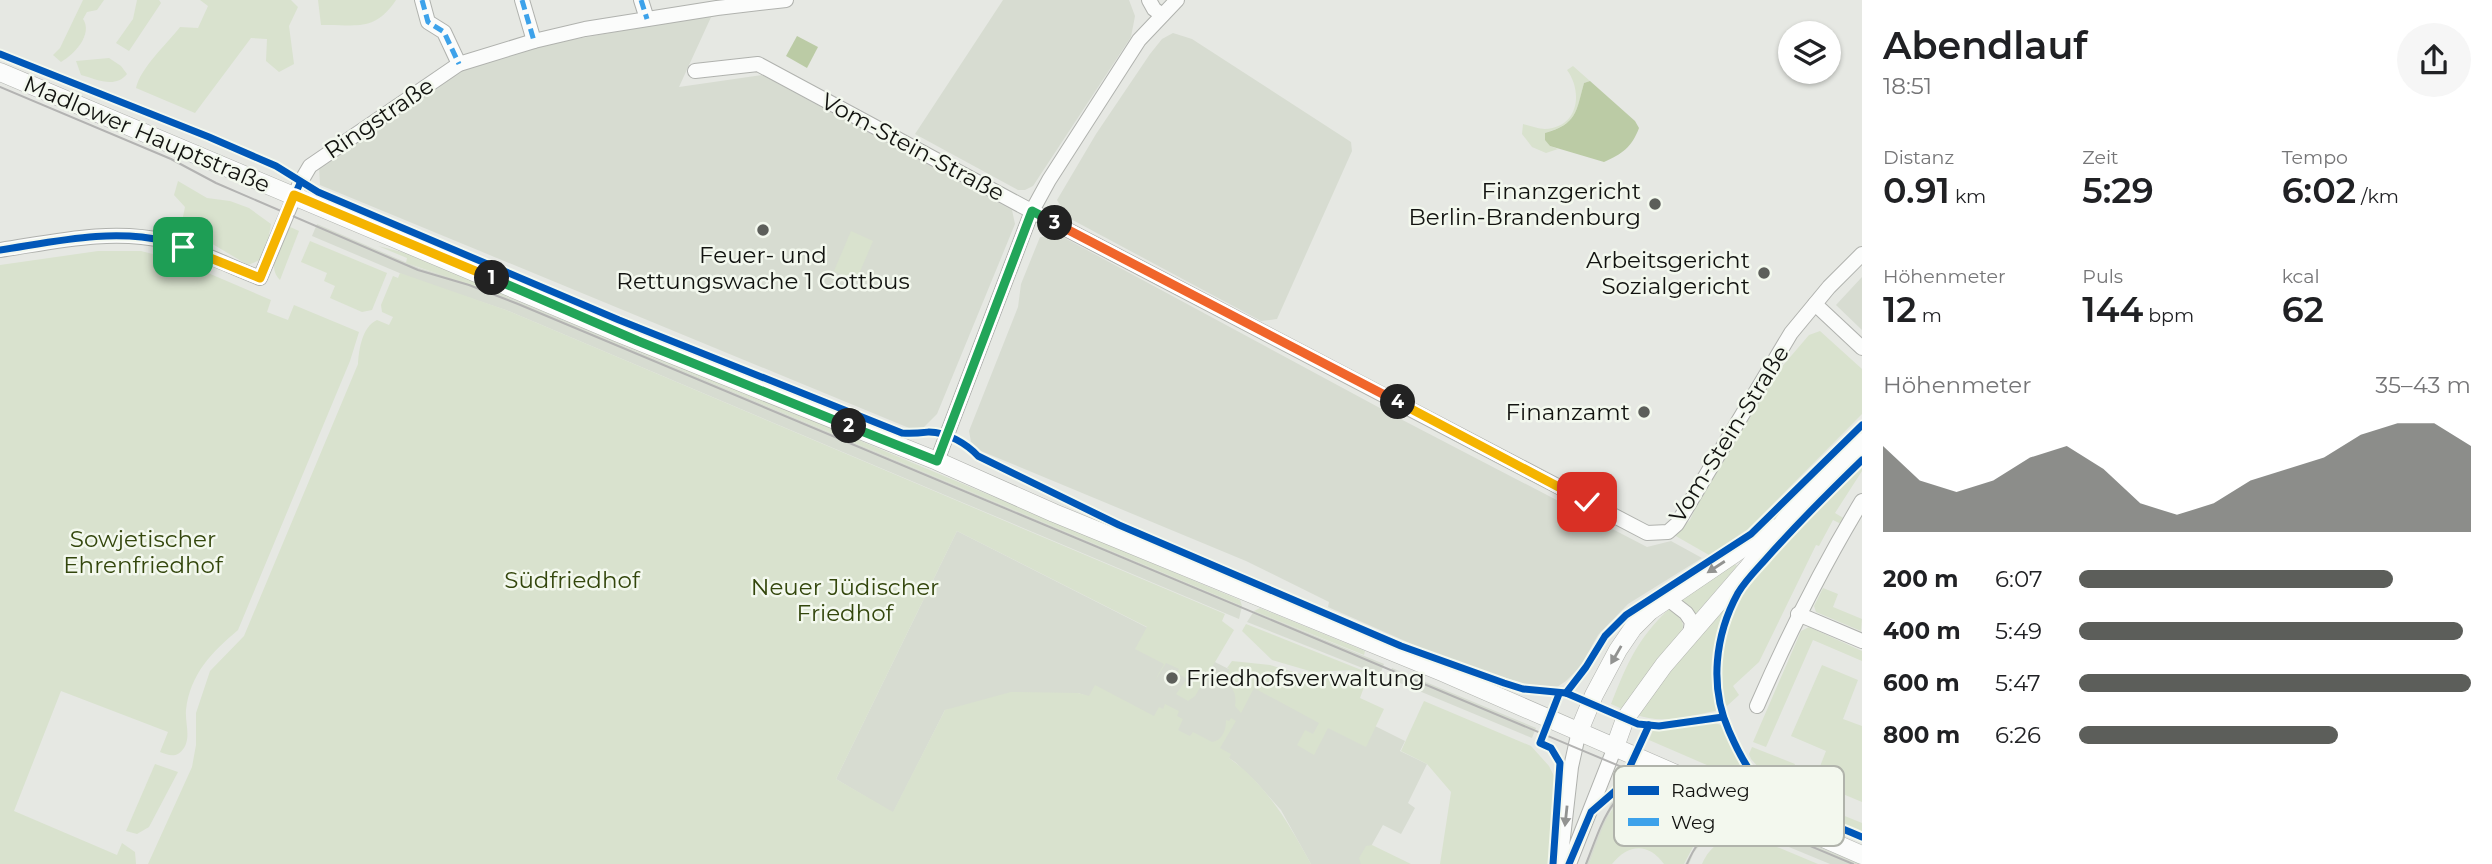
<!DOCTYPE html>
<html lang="de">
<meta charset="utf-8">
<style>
:root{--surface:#fff;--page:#f6f6f6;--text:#202124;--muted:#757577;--accent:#5c5e5a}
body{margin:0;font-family:Montserrat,sans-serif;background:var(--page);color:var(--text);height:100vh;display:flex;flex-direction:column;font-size:26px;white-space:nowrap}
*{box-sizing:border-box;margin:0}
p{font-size:23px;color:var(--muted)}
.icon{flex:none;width:38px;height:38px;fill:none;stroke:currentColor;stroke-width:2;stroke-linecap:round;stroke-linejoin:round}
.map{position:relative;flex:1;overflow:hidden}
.panel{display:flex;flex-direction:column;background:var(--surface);width:630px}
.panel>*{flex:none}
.buttons{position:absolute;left:1778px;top:21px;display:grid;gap:14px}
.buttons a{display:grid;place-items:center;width:63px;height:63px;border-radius:50%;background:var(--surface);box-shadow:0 2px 5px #0004;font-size:35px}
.pin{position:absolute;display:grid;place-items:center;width:60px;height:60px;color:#fff;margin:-30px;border-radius:14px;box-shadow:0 4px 10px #0006}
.km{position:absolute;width:35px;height:35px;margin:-18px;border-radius:50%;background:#222;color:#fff;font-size:19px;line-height:35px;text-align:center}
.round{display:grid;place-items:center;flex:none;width:74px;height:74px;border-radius:37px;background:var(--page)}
.summary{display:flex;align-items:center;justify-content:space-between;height:119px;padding:0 21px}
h1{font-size:38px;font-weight:600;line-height:52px}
.metrics{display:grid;grid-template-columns:repeat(3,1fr);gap:10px;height:119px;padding:7px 21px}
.metrics div{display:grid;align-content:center}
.metrics b{font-size:35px;font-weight:600}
.metrics small{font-size:19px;font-weight:400}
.metrics p{font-size:19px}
.chart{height:196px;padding:14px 21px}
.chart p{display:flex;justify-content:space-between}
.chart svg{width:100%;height:126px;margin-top:7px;fill:var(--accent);opacity:.7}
ul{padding:0 21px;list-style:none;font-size:23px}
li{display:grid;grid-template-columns:112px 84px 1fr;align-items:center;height:52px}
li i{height:18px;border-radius:9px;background:var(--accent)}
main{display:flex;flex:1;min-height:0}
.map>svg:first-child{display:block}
.built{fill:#d7dcd1}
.green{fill:#d9e2ce}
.water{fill:#bbcba5}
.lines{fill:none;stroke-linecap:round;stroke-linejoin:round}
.minor-casing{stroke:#b0b2ae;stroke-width:16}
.major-casing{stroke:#b0b2ae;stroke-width:19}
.minor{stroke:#fbfcfb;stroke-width:14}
.major{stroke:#fbfcfb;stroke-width:18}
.tram{stroke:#b3b3b2;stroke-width:2}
.quiet{stroke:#3da2ea;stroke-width:5;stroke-dasharray:10 5;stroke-linecap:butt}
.cycleway-casing{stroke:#f3f8ee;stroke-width:11}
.cycleway{stroke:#0057b8;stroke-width:7}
.oneway{fill:#929391}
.split-1-casing{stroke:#fff;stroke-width:14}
.split-2-casing{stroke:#fff;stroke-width:14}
.split-3-casing{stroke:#fff;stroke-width:14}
.split-4-casing{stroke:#fff;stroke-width:14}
.split-5-casing{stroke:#fff;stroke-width:14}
.split-1{stroke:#f5b400;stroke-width:9}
.split-2{stroke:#22a559;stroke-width:9}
.split-3{stroke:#22a559;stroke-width:9}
.split-4{stroke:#f0652b;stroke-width:9}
.split-5{stroke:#f5b400;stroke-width:9}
.poi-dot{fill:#5c5e5a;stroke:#f3f8ee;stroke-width:2.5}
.labels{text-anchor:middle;stroke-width:5;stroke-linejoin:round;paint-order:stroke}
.street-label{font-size:23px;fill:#121310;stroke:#f3f8ee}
.poi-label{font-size:23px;fill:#121310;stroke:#f3f8ee;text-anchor:end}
.park-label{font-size:23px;fill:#33460c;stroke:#f3f8ee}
.key{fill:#f3f8ee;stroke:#b0b3ab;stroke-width:2}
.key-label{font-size:19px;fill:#121310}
</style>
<main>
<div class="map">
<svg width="1862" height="864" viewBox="0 0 1862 864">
<rect width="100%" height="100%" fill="#e6e8e3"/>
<g class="built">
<path d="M 1003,0 L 1129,0 L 1135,16 L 1131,37 L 1033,186 L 1025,190 L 1018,190 L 915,134 Z"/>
<path d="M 712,15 L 679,87 L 762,75 L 1012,210 L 1015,224 L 937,414 L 923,428 L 909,428 L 320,185 L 319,166 L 460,71 L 536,46 Z"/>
<path d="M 1173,33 L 1192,39 L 1351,142 L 1352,151 L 1277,319 L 1261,321 L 1067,217 L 1057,200 L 1096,134 L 1150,54 L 1162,39 Z"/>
<path d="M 317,224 L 419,268 L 471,283 L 511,298 L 1242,606 L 1239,619 L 506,310 L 416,280 L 312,236 Z"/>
<path d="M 1061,236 L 1391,414 L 1647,547 L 1671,541 L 1702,558 L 1628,604 L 1598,635 L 1580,667 L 1566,681 L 1554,689 L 1522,683 L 1446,659 L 1328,607 L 1329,602 L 1246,561 L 981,451 L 971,442 L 969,431 L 1018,307 L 1021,284 L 1040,237 Z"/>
<path d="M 1862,277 L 1862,330 L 1836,305 Z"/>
<path d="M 957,531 L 1345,728 L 1351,714 L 1405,741 L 1400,751 L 1427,764 L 1408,803 L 1415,808 L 1401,834 L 1383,825 L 1361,864 L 1311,864 L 1281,810 L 1257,783 L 1235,762 L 1217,750 L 1144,715 L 1078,693 L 945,710 L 893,813 L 836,779 Z"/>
<path d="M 1254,611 L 1384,664 L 1380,675 L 1247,622 Z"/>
<path d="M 1392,668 L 1536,728 L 1532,738 L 1388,678 Z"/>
<path d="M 1639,772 L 1860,864 L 1830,864 L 1753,832 L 1732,827 L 1711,833 L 1694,852 L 1689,864 L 1685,864 L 1699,839 L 1709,830 L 1731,823 L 1646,785 L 1635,788 L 1611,810 L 1589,864 L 1585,864 L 1611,803 L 1624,790 L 1638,783 L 1635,781 Z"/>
</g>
<g class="green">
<path d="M 83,0 L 104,0 L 97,10 L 87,12 L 83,19 C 93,34 75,54 61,62 L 53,55 L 60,48 Z"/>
<path d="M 137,0 L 159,0 L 161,3 L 129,51 L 116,43 L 133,19 Z"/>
<path d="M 200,0 L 291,0 L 298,7 L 289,26 L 294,64 L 279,72 L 266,61 L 267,39 L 251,38 L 195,113 L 136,88 C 141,67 166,45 180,27 L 198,28 L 208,6 Z"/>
<path d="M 318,0 L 396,0 C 374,33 356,24 321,25 Z"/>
<path d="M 109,58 L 121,66 L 127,74 C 115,89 96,79 81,75 L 76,61 Z"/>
<path d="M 1573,66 L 1590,81 L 1584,83 C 1576,113 1577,123 1545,133 L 1550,146 L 1558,149 L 1546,153 L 1532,147 L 1522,134 L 1523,124 C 1530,126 1539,129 1545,129 C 1579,127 1583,92 1567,70 Z"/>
<path d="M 178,181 L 207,198 L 230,201 L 249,208 L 271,224 L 268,241 L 260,260 L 248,265 L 204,239 L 180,231 L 185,207 L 174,195 Z"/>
<path d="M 288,226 L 299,231 L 280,280 C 265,265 281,242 288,226 Z"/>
<path d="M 851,231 L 873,241 L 856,281 L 834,271 Z"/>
<path d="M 310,241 L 387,273 L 372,310 L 362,312 L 330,298 L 335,286 L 324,281 L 327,273 L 301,262 Z"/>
<path d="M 378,246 L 422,257 L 1240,600 L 1242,606 L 511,298 L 406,263 L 407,258 Z"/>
<path d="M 98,251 L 141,251 L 180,261 L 271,300 L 267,312 L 288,320 L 294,305 L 359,332 L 350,361 L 238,630 C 212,652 190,674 186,710 C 185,723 191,737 184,748 C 177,758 170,756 160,752 L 168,732 L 61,691 L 14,811 L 117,855 L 122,843 L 135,852 L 136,864 L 0,864 L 0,265 Z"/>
<path d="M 400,273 L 506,310 L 1225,614 L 1222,621 L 1234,630 L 1195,696 L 1188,701 L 1176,694 L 1187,679 L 1177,673 L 1179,669 L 1166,663 L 1154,682 L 1164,664 L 1135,649 L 1147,627 L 957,531 L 836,779 L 893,812 L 945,710 L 1011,692 L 1078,693 L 1089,696 L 1095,685 L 1154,716 L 1159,707 L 1163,709 L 1165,704 L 1179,711 L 1177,716 L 1183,719 L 1178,730 L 1190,736 L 1193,732 L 1212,742 C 1223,740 1226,730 1226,720 L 1229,721 L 1231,718 L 1236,721 L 1220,748 L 1231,754 L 1229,758 C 1267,785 1289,824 1311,864 L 148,864 L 192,767 L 196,745 L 196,713 L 210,671 L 244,636 L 358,364 C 359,349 362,327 377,320 L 389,325 L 393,317 L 382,312 L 381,305 L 393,276 L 398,278 Z"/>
<path d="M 1820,331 L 1862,369 L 1862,414 L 1748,529 L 1709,555 L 1674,535 L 1690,520 L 1704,489 L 1767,384 L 1809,335 Z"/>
<path d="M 1862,461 L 1862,471 L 1835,513 L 1845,519 L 1841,524 L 1833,520 L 1819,546 L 1816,545 L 1759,662 L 1733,686 L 1739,695 L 1727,706 L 1723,702 L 1720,682 L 1721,660 L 1729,627 L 1742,591 L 1842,479 Z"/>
<path d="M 1734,563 L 1737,566 L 1696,614 L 1681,601 Z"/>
<path d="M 1823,588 L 1838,594 L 1833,607 L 1862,619 L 1861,631 L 1816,612 L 1814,606 Z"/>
<path d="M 1737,590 C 1716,634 1711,659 1718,708 L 1715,711 C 1688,716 1661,725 1635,714 L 1652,689 Z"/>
<path d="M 1260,608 L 1365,651 L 1364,655 L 1254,611 Z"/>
<path d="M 1669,609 C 1677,616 1686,620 1682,631 L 1622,709 L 1611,704 C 1627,664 1637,639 1669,609 Z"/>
<path d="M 1246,624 L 1369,673 L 1352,670 L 1313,672 L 1272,660 L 1242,631 Z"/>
<path d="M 1809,627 L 1862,651 L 1862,661 L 1813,640 L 1766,747 L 1753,742 L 1801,631 Z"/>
<path d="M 1232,661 L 1270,665 L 1311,677 L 1363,677 L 1367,679 L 1360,698 L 1384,709 L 1366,747 L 1328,728 L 1314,755 L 1297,745 L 1305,730 L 1313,734 L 1319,723 L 1254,688 L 1241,713 L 1235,706 C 1237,694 1233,689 1226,680 L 1229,669 L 1227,668 Z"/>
<path d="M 1822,665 L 1858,680 L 1843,719 L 1862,726 L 1862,802 L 1814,782 L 1826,751 L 1791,736 Z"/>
<path d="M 1424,701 L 1531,746 L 1549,766 L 1556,780 L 1550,864 L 1440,864 L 1451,792 L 1427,764 L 1401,751 Z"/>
<path d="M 1713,722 L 1723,726 L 1746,772 L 1760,788 L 1649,740 L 1653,730 Z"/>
<path d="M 1752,747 L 1795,764 L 1783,795 L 1751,759 L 1749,754 Z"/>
<path d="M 155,764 L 178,772 L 149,827 L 137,834 L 126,831 Z"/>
<path d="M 1635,788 L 1703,823 L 1704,832 L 1695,843 L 1684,864 L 1664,864 C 1648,842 1628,844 1612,864 L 1589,864 C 1600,837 1607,803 1635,788 Z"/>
<path d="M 1788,793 L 1862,823 L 1862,832 L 1787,798 Z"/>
<path d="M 1746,834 L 1818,864 L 1702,864 C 1711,843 1725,839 1746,834 Z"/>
<path d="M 1372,845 L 1411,864 L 1361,864 L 1359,858 L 1366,846 Z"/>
</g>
<g class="water">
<path d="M 797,36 L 818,47 L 807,68 L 786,56 Z"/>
<path d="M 1590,81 L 1635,121 L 1639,128 C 1632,147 1622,154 1604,162 L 1550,146 L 1545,140 L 1545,133 C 1577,124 1576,112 1584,83 Z"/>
</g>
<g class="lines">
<g class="minor-casing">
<g id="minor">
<path d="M 422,0 L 428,22 L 444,32 L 459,64"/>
<path d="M 522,0 L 534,41"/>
<path d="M 641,0 L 647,19"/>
<path d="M 1149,0 L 1154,9 L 1162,15"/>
<path d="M 695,71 L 758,64 L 1022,206 L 1647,533 L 1668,532 L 1677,524 L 1791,333 L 1829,287 L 1862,254"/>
<path d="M 0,250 C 53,242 111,228 165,241 C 197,249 228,266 260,278 L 300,183 L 310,166 L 459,64 L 534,41 L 585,29 L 717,8 L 786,0"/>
<path d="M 1815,304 L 1862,348"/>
<path d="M 937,461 L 1032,211 L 1049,180 L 1139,40 L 1177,0"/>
<path d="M 1668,599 L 1686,613 L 1692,622 L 1690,634"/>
<path d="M 1798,614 L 1862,641"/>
<path d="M 1757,706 C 1788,635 1822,567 1862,501"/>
<path d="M 1560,864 L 1571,767 L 1579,731"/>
<path d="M 1569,864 L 1615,747"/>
</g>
</g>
<g class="major-casing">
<g id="major">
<path d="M 0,72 L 616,332 L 937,461 L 1054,513 L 1442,672 L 1862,855"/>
<path d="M 1579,731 L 1594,695 L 1618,650 L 1633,628 L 1650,611 L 1772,528"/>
<path d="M 1615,747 L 1625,719 L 1664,665 L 1747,569 L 1791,513 L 1862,442"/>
</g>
</g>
<use href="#minor" class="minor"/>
<use href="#major" class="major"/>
<g class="tram">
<path d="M 0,87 L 171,159 L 216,183 L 418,270 L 469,285 L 518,304 L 1853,864"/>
<path d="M 1586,864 C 1600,830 1611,780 1657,784"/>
<path d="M 1687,864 C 1700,833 1718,819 1752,828"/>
</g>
<g class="quiet">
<path d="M 422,0 L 428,22 L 444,32 L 459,64"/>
<path d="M 522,0 L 534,41"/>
<path d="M 641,0 L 647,19"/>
</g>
<g class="cycleway-casing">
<g id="cycleway">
<path d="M 0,54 L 209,137 L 276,166 L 318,192 L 619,320 L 902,433 C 912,434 920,433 929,432 C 947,432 967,444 978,456 L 1119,525 L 1401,646 L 1504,683 L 1523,689 L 1566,693 L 1638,724 L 1659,726 L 1723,717"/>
<path d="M 0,250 C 53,242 111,228 165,241 C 197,249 228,266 260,278 L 300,183"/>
<path d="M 1862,460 C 1829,492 1796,525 1765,560 C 1756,570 1745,581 1738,593 C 1715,635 1709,687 1729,731 C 1740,756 1752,780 1775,796 C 1799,813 1835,825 1862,837"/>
<path d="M 1566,693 L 1586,667 L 1605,636 L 1626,615 L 1751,534 L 1862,425"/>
<path d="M 1553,864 L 1560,763 L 1551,748 L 1540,743 L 1559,694"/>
<path d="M 1569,864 L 1591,812 L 1621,786 L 1649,725"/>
</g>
</g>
<use href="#cycleway" class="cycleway"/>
</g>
<defs><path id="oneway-solid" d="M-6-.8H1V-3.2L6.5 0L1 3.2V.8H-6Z" transform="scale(1.75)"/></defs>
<g class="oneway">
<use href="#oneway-solid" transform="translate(1716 567) rotate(147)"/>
<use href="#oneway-solid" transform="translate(1616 655) rotate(120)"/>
<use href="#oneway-solid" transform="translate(1566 816) rotate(96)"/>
</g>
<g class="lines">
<g class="split-1-casing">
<path id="split-1" d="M 183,247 L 260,278 L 294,195 L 492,278"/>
</g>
<g class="split-2-casing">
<path id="split-2" d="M 492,278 L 638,341 L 849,426"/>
</g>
<g class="split-3-casing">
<path id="split-3" d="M 849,426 L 937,461 L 1032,211 L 1055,223"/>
</g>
<g class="split-4-casing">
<path id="split-4" d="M 1055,223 L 1398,402"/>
</g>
<g class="split-5-casing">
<path id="split-5" d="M 1398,402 L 1587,502"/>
</g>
<use href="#split-1" class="split-1"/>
<use href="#split-2" class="split-2"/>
<use href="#split-3" class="split-3"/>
<use href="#split-4" class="split-4"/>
<use href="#split-5" class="split-5"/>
</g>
<g class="poi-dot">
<circle cx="1655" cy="204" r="7"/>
<circle cx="763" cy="230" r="7"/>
<circle cx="1764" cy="273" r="7"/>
<circle cx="1644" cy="412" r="7"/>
<circle cx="1172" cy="678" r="7"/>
</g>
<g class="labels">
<g class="street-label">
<text transform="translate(379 118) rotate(-34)" y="8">Ringstraße</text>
<text transform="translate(147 134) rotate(23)" y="8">Madlower Hauptstraße</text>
<text transform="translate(913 147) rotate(28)" y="8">Vom-Stein-Straße</text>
<text transform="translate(1729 434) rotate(-58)" y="8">Vom-Stein-Straße</text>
</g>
<g class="poi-label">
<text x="1641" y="199">Finanzgericht<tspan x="1641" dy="26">Berlin-Brandenburg</tspan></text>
<text x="763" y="263" text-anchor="middle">Feuer- und<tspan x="763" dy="26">Rettungswache 1 Cottbus</tspan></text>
<text x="1750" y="268">Arbeitsgericht<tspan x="1750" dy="26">Sozialgericht</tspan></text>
<text x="1630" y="420">Finanzamt</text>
<text x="1186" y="686" text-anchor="start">Friedhofsverwaltung</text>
</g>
<g class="park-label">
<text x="143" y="547">Sowjetischer<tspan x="143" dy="26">Ehrenfriedhof</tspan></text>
<text x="572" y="588">Südfriedhof</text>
<text x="845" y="595">Neuer Jüdischer<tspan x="845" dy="26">Friedhof</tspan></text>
</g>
</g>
<rect x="1614" y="766" width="230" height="80" rx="10" class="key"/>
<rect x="1628" y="786" width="31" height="9" fill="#0057b8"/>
<rect x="1628" y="818" width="31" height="8" fill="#3da2ea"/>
<g class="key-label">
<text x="1671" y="797">Radweg</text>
<text x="1671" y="829">Weg</text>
</g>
</svg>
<div class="buttons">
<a><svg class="icon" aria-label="layers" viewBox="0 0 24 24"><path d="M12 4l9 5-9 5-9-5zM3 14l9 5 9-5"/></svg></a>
</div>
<div class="pin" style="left:183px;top:247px;background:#1e9e55"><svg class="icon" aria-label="arrive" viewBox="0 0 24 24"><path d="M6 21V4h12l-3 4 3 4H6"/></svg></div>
<div class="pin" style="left:1587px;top:502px;background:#d93025"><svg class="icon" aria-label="check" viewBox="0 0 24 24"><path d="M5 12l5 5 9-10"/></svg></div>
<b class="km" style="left:492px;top:278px">1</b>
<b class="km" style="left:849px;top:426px">2</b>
<b class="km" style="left:1055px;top:223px">3</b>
<b class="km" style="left:1398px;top:402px">4</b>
</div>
<section class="panel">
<div class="summary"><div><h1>Abendlauf</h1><p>18:51</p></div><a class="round"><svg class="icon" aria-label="share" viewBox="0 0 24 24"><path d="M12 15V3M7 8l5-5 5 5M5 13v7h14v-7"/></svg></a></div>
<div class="metrics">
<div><p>Distanz</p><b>0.91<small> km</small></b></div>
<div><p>Zeit</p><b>5:29</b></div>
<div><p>Tempo</p><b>6:02<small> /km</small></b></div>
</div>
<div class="metrics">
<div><p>Höhenmeter</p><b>12<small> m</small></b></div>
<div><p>Puls</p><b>144<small> bpm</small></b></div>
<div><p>kcal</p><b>62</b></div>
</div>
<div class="chart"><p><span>Höhenmeter</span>35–43 m</p>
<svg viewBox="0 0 160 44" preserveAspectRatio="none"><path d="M0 44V14L10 26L20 30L30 26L40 18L50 14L60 22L70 34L80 38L90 34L100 26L110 22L120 18L130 10L140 6L150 6L160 14V44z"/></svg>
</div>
<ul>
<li><b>200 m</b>6:07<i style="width:80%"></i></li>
<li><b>400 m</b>5:49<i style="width:98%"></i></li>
<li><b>600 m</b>5:47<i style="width:100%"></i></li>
<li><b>800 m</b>6:26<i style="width:66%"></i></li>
</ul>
</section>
</main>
